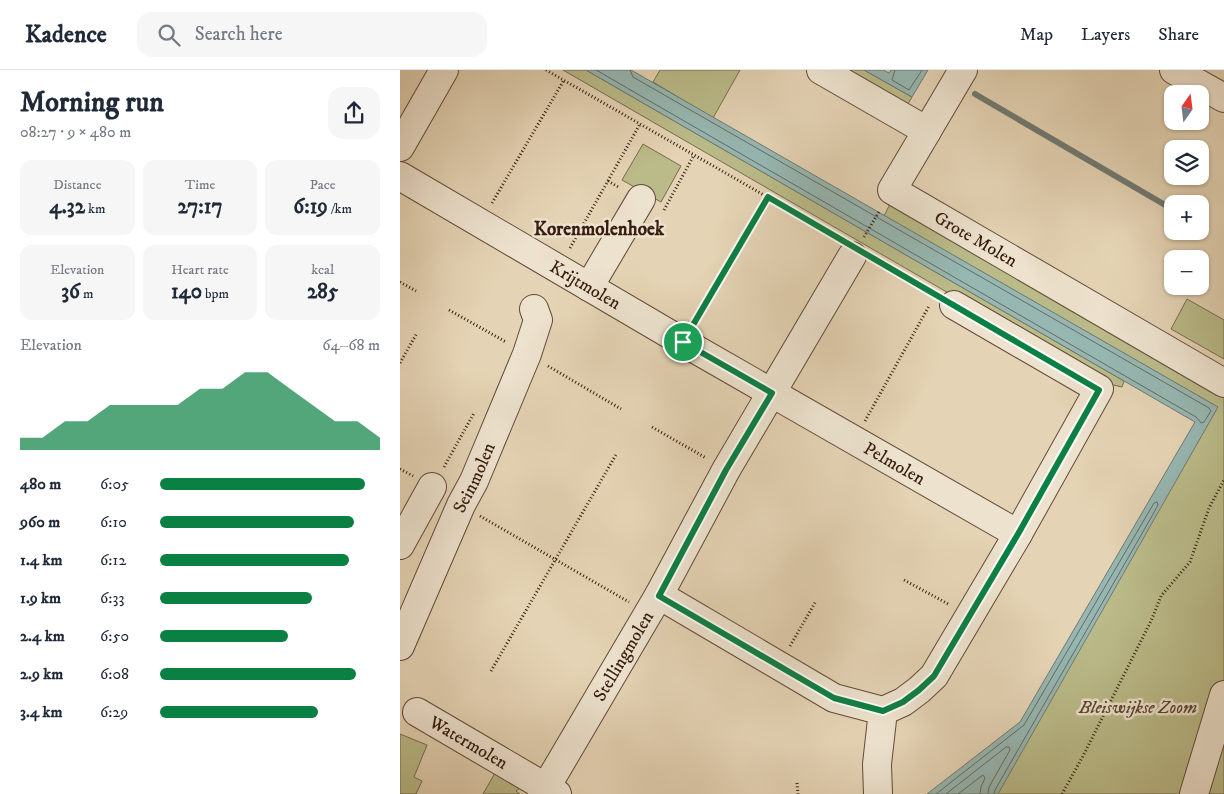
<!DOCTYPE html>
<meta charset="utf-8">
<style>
:root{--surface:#fff;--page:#f6f6f7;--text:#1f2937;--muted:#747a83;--line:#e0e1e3;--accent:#0b8043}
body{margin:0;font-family:"IM FELL DW Pica",serif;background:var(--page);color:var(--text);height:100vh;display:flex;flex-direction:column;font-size:19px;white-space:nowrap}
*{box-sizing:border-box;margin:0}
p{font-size:16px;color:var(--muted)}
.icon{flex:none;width:28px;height:28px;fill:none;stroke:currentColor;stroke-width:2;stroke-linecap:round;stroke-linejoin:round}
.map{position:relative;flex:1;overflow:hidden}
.details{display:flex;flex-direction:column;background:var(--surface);width:400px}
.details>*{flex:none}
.needle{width:32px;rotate:14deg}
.fabs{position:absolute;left:764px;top:15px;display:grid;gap:10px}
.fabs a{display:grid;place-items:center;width:45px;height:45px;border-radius:10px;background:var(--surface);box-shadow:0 1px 4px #0004;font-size:25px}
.pin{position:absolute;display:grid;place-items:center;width:42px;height:42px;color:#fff;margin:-21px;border:2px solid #fff;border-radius:50%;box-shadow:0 1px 5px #0007}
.round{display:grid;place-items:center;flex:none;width:52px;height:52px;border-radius:15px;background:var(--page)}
.overview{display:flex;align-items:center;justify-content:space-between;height:85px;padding:0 20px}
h1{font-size:28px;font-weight:800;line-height:38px}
.metrics{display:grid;grid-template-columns:repeat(3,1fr);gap:8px;height:85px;padding:5px 20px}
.metrics div{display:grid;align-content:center;border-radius:12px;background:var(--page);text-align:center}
.metrics b{font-size:21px;font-weight:800}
.metrics small{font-size:14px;font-weight:400}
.metrics p{font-size:14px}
.chart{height:140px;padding:10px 20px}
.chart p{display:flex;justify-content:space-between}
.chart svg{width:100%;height:90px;margin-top:5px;fill:var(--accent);opacity:.7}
ul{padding:0 20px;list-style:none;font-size:16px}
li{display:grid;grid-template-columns:80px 60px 1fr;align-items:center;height:38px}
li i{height:12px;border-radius:6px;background:var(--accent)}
header{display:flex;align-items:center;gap:30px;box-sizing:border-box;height:70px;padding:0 25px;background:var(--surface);border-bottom:1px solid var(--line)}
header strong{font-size:24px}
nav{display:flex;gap:28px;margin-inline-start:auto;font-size:18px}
.search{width:350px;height:45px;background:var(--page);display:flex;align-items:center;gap:12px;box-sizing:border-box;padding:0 18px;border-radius:15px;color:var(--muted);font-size:19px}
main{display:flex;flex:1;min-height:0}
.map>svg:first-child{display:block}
.green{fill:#babb89;stroke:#786c4c}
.water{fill:#96b7b2;stroke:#707971}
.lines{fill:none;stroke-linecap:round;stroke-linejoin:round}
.shore{stroke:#666a61;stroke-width:1}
.stream{stroke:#707971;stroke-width:6}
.minor-casing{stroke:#624a39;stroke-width:30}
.path{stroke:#371d10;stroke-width:3;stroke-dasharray:1 2.5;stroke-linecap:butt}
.minor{stroke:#ede2ce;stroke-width:28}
.route-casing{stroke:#fff;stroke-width:10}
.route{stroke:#0b8043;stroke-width:6}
.labels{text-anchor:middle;stroke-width:5;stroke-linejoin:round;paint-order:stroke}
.street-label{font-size:18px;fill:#371d10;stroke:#ede2ce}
.park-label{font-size:18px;font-style:italic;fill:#58442e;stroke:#ede2ce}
.neighbourhood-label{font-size:19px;font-weight:bold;fill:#371d10;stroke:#ede2ce}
</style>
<header>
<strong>Kadence</strong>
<div class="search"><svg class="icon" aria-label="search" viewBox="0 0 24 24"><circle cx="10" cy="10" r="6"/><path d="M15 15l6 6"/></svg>Search here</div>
<nav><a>Map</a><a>Layers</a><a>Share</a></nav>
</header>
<main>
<section class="details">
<div class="overview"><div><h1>Morning run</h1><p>08:27 · 9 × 480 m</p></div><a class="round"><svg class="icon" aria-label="share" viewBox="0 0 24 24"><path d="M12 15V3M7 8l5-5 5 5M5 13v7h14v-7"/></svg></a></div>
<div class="metrics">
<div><p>Distance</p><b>4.32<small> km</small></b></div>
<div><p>Time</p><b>27:17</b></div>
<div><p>Pace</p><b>6:19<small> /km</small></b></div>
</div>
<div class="metrics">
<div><p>Elevation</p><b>36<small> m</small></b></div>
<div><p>Heart rate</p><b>140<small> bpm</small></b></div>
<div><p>kcal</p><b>285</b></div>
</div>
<div class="chart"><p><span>Elevation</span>64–68 m</p>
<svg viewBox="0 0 160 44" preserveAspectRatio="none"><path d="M0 44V38L10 38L20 30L30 30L40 22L50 22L60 22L70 22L80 14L90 14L100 6L110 6L120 14L130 22L140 30L150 30L160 38V44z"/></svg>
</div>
<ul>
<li><b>480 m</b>6:05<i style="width:93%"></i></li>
<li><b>960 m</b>6:10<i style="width:88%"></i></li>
<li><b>1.4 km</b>6:12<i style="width:86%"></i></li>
<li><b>1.9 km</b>6:33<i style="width:69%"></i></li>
<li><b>2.4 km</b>6:50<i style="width:58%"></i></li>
<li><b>2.9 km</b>6:08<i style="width:89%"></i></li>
<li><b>3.4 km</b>6:29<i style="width:72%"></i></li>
</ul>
</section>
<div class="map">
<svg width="824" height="724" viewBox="0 0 824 724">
<rect width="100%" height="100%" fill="#e4d3b4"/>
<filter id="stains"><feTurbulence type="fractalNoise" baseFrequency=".004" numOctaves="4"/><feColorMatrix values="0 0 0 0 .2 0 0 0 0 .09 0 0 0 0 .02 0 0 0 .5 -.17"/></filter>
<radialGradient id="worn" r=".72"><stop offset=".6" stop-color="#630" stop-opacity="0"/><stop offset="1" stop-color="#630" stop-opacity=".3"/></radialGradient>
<g class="green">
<path d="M 163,0 L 186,0 L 724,311 L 722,317 L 704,313 Z"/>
<path d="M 260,0 L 340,0 L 313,48 L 253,12 Z"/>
<path d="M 437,0 L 464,0 L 512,27 L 505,39 Z"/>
<path d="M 243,74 L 281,96 L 261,132 L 222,110 Z"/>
<path d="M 491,132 L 824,317 L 824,724 L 589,724 L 814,335 L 484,146 Z"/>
<path d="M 787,229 L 824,250 L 824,289 L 771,259 Z"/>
<path d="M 0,664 L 27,675 L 14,707 L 22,711 L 16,724 L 0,724 Z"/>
<path d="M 95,703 L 120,718 L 116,721 L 120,724 L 83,724 Z"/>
</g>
<g class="water">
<path d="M 186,0 L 231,0 L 818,337 L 598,724 L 527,724 L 620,652 L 795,352 Z"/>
<path d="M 464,0 L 483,0 L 489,3 L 491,0 L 528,0 L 512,27 Z"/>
</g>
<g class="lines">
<g class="shore">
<path d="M 196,0 L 796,347 L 801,353 L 804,352 L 811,341 L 809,338 L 233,7 L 230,0"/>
<path d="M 495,0 L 492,10 L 509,20 L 522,0"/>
<path d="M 536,724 L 624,655 L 754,433 L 757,432 L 758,435 L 752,446 L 595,720 L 594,724"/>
<path d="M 546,724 L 606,677 L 609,677 L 610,680 L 589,717 L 588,724"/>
<path d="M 558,724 L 583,705 L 585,708 L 581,717 L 580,724"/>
</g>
<g class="stream">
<path d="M 575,24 L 772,139"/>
<path d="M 800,155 L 804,157"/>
</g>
<g class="minor-casing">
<g id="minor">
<path id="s1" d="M 421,0 L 527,61 L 492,120 L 824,313"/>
<path d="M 774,0 L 824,28"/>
<path d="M 527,61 L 563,0"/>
<path d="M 0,77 L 44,0"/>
<path id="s2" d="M 0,106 L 283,272 L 618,464"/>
<path d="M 189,217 L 241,129"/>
<path d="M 0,475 L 32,417"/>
<path d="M 259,525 L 434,628 L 483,641 L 503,632 L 519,620 L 534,606 L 618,464 L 699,319 L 554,235"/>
<path id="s3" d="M 0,576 L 61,435 L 74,411 L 127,284 L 138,250 L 134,239"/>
<path id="s4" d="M 17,642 L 157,724"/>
<path id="s5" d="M 142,724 L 259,525 L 326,400 L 452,186"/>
<path d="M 478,724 L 477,694 L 483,641"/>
<path d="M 794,724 L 824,625"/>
</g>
</g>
<g class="path">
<path d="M 146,0 L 437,167"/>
<path d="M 208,111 L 220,118"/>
<path d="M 92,133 L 164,10"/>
<path d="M 264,140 L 294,85"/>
<path d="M 464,167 L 480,140"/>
<path d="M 170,178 L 240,54"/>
<path d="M 475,189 L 534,224"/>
<path d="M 0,212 L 16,221"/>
<path d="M 49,240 L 106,272"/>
<path d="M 295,252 L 368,127"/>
<path d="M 0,293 L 17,263"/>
<path d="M 148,296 L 221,339"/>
<path d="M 465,351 L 529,236"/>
<path d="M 252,357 L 306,388"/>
<path d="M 44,397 L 74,343"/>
<path d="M 0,399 L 13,406"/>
<path d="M 80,446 L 229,532"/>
<path d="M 504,510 L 550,535"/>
<path d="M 390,576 L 416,531"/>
<path d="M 91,601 L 217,383"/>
<path d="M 397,713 L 398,724"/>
<path d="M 662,724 L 683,686 L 751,551 L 761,526 L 790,492 L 809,438 L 824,410"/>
</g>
<use href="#minor" class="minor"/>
</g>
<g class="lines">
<g class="route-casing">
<path id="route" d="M 368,127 L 699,320 L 618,464 L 534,606 L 519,620 L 503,632 L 483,641 L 434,628 L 259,526 L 326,400 L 372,323 L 283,272 Z"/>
</g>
<use href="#route" class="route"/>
</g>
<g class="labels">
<g class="street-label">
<text dy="6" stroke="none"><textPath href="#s1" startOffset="288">Grote Molen</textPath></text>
<text dy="6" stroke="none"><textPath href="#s2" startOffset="215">Krijtmolen</textPath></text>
<text dy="6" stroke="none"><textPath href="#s2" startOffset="572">Pelmolen</textPath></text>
<text dy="6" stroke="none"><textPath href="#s3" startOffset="184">Seinmolen</textPath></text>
<text dy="6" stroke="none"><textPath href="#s5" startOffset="160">Stellingmolen</textPath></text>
<text dy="6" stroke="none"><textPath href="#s4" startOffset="60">Watermolen</textPath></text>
</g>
<g class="park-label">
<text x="738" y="643">Bleiswijkse Zoom</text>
</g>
<g class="neighbourhood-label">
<text x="199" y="165">Korenmolenhoek</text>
</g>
</g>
<rect width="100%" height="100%" filter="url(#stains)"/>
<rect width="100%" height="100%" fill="url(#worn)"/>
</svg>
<div class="fabs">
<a><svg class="needle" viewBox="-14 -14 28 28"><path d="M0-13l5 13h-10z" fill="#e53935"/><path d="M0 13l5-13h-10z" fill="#747a83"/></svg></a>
<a><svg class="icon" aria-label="layers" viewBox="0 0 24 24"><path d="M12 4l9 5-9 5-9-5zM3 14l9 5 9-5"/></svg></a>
<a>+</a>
<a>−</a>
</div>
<div class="pin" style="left:283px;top:272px;background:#1e9e55"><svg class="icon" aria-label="arrive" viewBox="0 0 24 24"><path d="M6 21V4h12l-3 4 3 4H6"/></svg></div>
</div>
</main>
